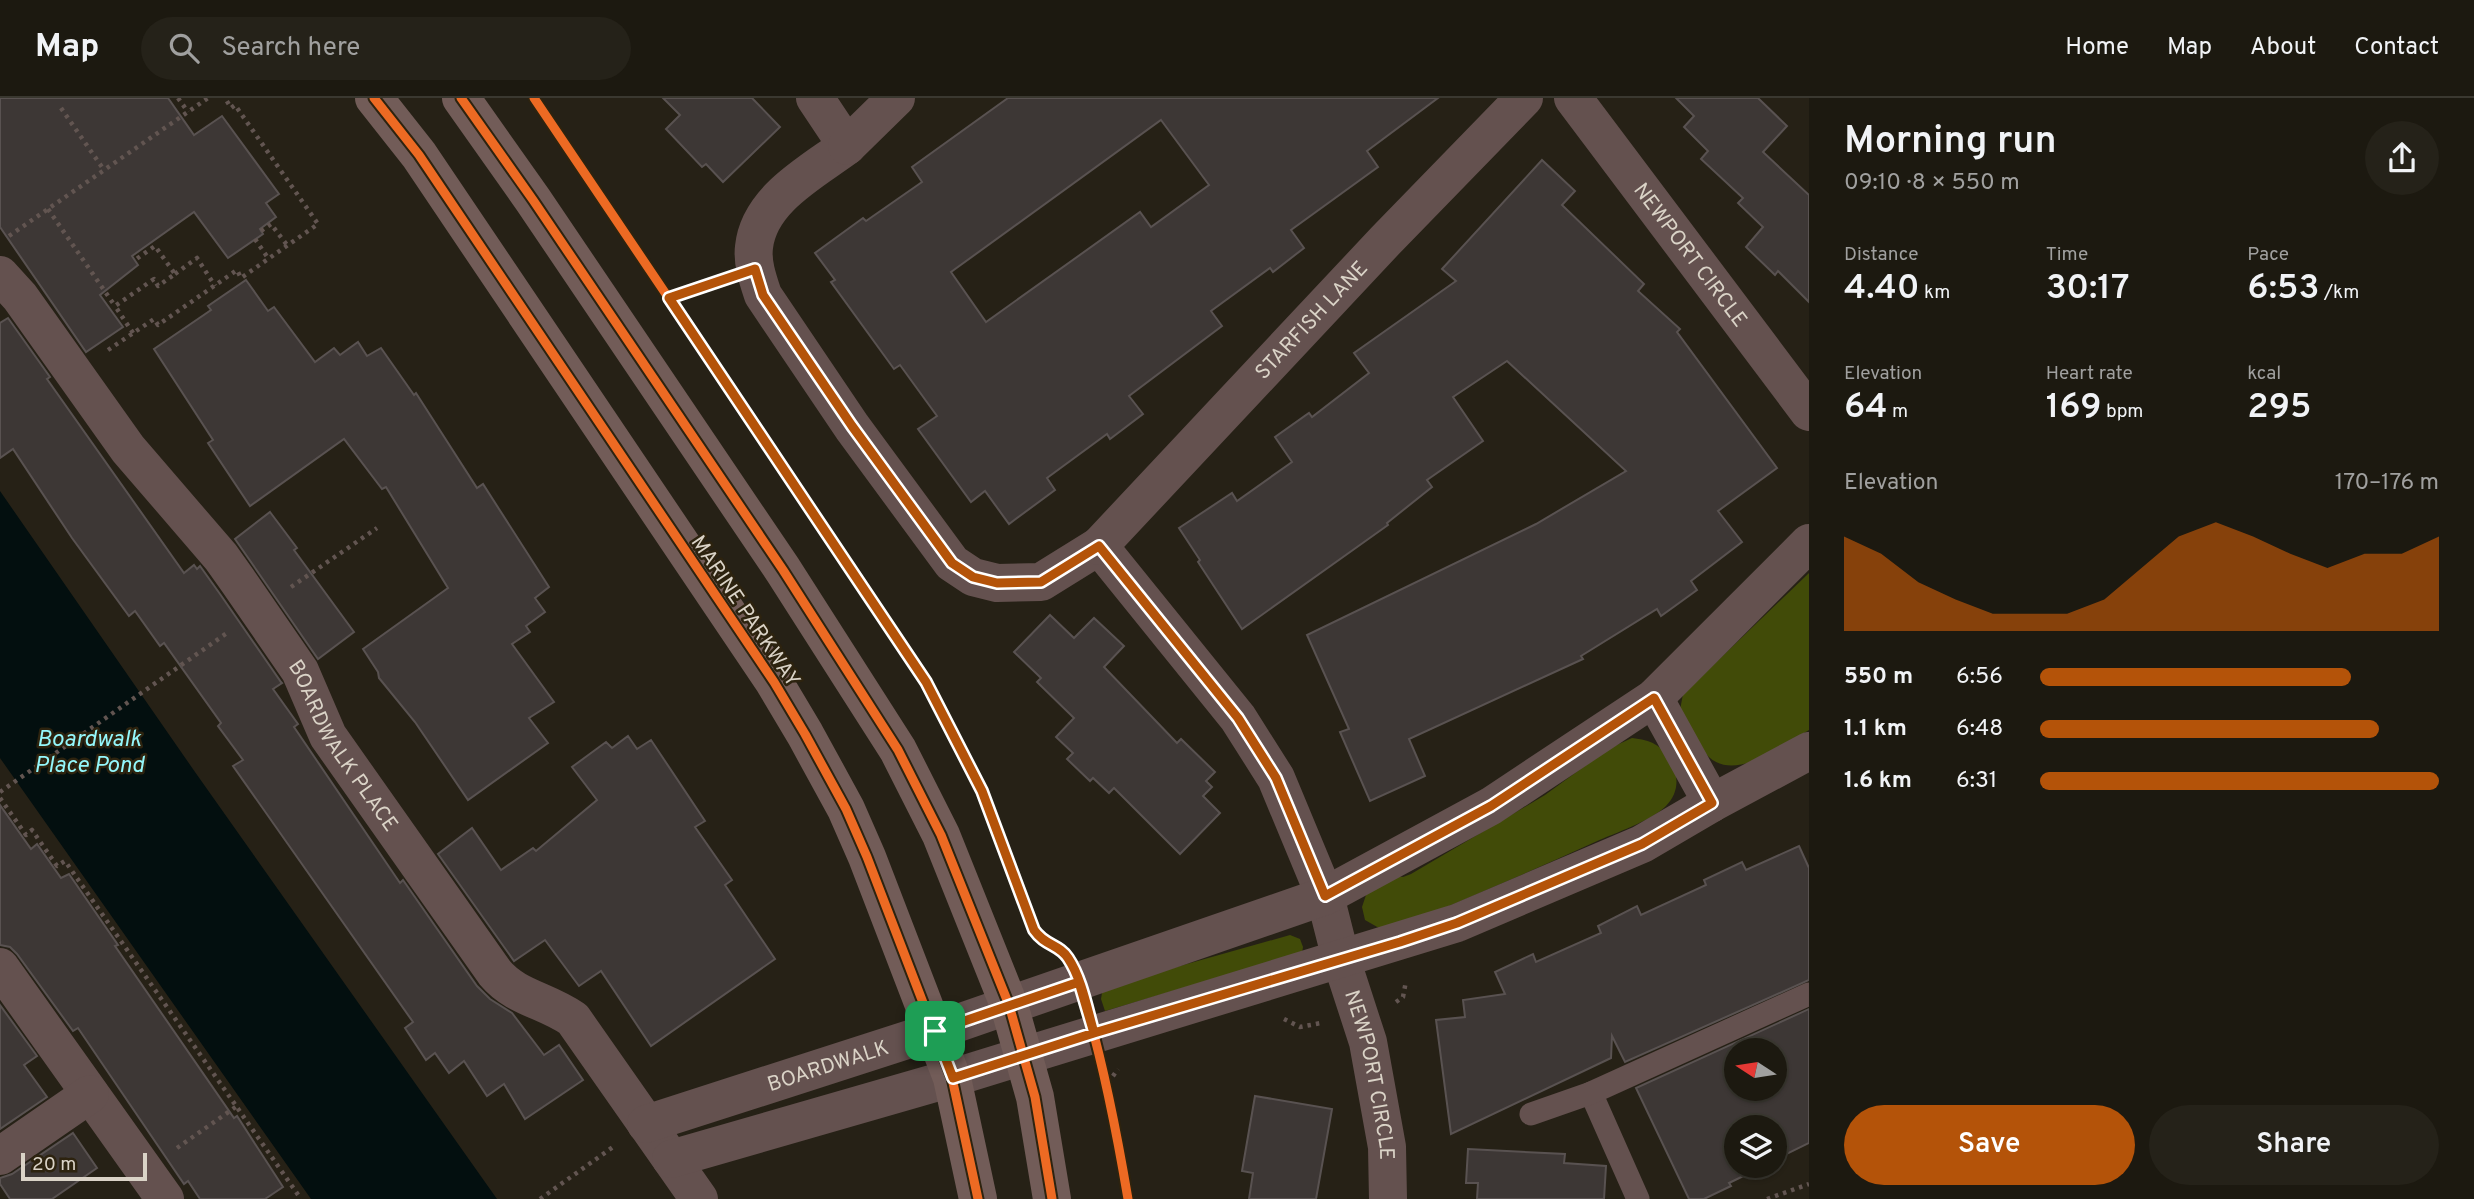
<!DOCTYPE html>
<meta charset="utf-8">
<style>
:root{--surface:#1c1910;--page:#252219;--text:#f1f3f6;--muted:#a0a09f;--line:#3a3830;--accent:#b45309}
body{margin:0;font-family:Overpass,sans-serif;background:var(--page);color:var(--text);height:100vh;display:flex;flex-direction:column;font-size:26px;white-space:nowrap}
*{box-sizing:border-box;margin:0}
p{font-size:23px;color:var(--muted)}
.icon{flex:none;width:38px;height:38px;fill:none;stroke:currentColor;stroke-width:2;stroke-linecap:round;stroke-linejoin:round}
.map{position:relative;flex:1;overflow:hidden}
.side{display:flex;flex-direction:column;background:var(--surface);width:665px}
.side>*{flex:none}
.needle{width:46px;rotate:282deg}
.fabs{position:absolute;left:1724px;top:940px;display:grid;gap:14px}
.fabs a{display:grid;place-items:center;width:63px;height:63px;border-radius:50%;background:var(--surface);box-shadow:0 2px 5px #0004,0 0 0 2px var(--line);font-size:35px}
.scale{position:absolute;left:21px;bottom:18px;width:126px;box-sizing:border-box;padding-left:7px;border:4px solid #dad3c7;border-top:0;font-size:19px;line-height:24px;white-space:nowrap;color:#dad3c7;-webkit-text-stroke:5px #2d230f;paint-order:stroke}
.pin{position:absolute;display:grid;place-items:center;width:60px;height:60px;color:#fff;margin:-30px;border-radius:14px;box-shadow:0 4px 10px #0006}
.round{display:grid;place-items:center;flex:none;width:74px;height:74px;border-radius:37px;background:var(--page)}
.summary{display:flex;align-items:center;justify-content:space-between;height:119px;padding:0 35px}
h1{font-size:38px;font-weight:600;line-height:52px}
.figures{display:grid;grid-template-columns:repeat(3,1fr);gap:10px;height:119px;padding:7px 35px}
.figures div{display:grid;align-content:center}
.figures b{font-size:35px;font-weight:600}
.figures small{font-size:19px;font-weight:400}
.figures p{font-size:19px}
.chart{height:196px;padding:14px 35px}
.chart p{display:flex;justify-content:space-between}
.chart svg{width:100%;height:126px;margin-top:7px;fill:var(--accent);opacity:.7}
.primary-button{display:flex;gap:14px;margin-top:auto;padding:14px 35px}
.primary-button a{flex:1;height:80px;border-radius:42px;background:var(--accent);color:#fff;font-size:28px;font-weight:600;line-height:80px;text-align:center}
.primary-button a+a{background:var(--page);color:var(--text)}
ul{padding:0 35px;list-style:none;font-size:23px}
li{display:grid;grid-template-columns:112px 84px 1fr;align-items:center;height:52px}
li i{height:18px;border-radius:9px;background:var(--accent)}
header{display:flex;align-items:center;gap:42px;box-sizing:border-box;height:98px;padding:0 35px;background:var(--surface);border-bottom:2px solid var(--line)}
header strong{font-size:33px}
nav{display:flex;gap:38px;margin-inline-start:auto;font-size:24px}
.search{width:490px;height:63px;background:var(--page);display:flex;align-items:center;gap:18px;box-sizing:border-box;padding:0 24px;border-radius:38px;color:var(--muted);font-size:26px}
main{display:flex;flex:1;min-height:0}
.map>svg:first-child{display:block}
.green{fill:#414b08}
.water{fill:#030f0f}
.building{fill:#3d3735;stroke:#595251;stroke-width:2;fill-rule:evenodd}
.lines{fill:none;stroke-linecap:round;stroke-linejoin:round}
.path{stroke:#625551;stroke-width:4.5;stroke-dasharray:3.5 5;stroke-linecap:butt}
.service{stroke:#64514f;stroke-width:23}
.minor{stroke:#64514f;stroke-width:38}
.secondary{stroke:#725c58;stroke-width:38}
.cycleway-casing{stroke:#2d230f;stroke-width:13}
.cycleway{stroke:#ed6a23;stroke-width:9}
.route-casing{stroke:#fff;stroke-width:14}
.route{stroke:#b45309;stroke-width:9}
.labels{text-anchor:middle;stroke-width:5;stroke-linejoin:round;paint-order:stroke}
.street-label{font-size:21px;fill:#dad3c7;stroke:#2d230f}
.water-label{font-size:23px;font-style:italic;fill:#94f7fb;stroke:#2d230f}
</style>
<header>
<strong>Map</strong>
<div class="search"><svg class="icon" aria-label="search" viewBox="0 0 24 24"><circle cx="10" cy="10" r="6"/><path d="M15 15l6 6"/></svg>Search here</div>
<nav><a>Home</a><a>Map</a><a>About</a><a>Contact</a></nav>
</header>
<main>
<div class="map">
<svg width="1809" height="1101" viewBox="0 0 1809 1101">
<rect width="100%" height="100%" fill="#262116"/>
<g class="green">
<path d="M 1809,475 L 1809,632 C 1783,647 1732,688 1705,655 C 1695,643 1688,626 1680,612 L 1683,596 Z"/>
<path d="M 1632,640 C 1651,642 1662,647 1671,664 C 1679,678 1679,695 1666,708 C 1651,723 1615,735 1595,744 C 1530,774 1464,802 1398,829 L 1379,830 L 1365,822 L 1362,809 L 1368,791 L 1397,778 L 1403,779 L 1411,776 L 1545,697 L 1608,651 Z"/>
<path d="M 1290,837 L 1300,841 L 1303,849 L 1302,855 L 1105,913 L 1101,901 L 1102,895 L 1109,888 Z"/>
</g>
<path class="water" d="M 0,393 L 195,674 L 497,1101 L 311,1101 L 0,660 Z"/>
<g class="building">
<path d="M 0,0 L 168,0 L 194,37 L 222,18 L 279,96 L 266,105 L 276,119 L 260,131 L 263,136 L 228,160 L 194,114 L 132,158 L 138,167 L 100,197 L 123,229 L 86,254 L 0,129 Z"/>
<path d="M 663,0 L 752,0 L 780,29 L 723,84 L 706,66 L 702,69 L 666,31 L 680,17 Z"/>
<path d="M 1008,0 L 1438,0 L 1367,53 L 1378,69 L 1291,132 L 1304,150 L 1273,174 L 1270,170 L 1211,213 L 1222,228 L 1129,298 L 1143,316 L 1110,341 L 1107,336 L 1047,380 L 1055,392 L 1009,426 L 985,393 L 971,404 L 918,331 L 937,318 L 900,267 L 894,271 L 831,184 L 835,182 L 815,155 L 863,120 L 866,123 L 922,84 L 912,69 ZM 1161,22 L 1209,87 L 1151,129 L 1140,114 L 986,224 L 951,174 Z"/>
<path d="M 1676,0 L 1758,0 L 1787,28 L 1763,54 L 1809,97 L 1809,204 L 1778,173 L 1775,177 L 1746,149 L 1763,129 L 1738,105 L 1743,100 L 1701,61 L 1708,53 L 1684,29 L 1694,18 Z"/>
<path d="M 1542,62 L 1575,93 L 1562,107 L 1644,186 L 1638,193 L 1680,231 L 1677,234 L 1777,370 L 1718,413 L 1742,444 L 1691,483 L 1697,492 L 1661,518 L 1657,511 L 1581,558 L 1583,561 L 1409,641 L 1425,678 L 1370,703 L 1340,634 L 1349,631 L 1307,537 L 1536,426 L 1626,373 L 1507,263 L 1453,299 L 1483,343 L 1427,382 L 1432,389 L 1387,425 L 1388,427 L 1242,531 L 1198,464 L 1200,462 L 1179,430 L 1232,395 L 1237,403 L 1292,364 L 1275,339 L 1309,315 L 1312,319 L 1369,275 L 1354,255 L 1456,183 L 1442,171 Z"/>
<path d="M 246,182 L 268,213 L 274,209 L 315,264 L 334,250 L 340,257 L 358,244 L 367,258 L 381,250 L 414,297 L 416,295 L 477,390 L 483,386 L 549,489 L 535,500 L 545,514 L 526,528 L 530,534 L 512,546 L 554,604 L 529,620 L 548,645 L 468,702 L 415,624 L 379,580 L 378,574 L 363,551 L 448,490 L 386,389 L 382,391 L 344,341 L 250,408 L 208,345 L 213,342 L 154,251 L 211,212 L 208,208 Z"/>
<path d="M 8,220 L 50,279 L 47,281 L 184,475 L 194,467 L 197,471 L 200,468 L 220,496 L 281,584 L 282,585 L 273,591 L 298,626 L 294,629 L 400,785 L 403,782 L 477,888 L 490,901 L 512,915 L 544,957 L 559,947 L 583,982 L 525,1021 L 504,986 L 487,998 L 464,963 L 449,975 L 435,955 L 426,962 L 405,930 L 413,924 L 233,668 L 243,662 L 218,628 L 221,625 L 164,545 L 160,548 L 135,513 L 129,518 L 72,440 L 13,351 L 0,360 L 0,225 Z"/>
<path d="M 270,414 L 297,450 L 294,452 L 354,534 L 318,561 L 235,441 Z"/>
<path d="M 1050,517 L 1074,540 L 1094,520 L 1124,548 L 1104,569 L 1177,645 L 1181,641 L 1215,674 L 1206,683 L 1212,689 L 1203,698 L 1220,715 L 1180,756 L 1114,690 L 1109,695 L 1093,680 L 1090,683 L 1067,661 L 1073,655 L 1056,639 L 1074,620 L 1037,584 L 1041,580 L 1014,554 Z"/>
<path d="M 628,638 L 637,651 L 651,642 L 705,723 L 695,729 L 732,782 L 725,787 L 775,861 L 651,948 L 601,873 L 579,888 L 545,842 L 514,863 L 438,756 L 472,730 L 501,772 L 533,750 L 536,753 L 597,702 L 572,669 L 606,644 L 612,650 Z"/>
<path d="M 0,707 L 31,751 L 37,746 L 61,780 L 69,776 L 118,847 L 115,848 L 234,1020 L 237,1018 L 283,1089 L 265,1101 L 200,1101 L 188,1083 L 184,1086 L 78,930 L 73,933 L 17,856 L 10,849 L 0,847 Z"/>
<path d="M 1799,748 L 1809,770 L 1809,882 L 1625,964 L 1612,938 L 1611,960 L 1451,1036 L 1436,922 L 1465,919 L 1463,902 L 1505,896 L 1495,874 L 1533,856 L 1536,864 L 1601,835 L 1598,828 L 1637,808 L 1641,817 L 1706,787 L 1704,782 L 1742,764 L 1746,772 Z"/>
<path d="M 0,907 L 37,958 L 24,967 L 47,999 L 0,1031 Z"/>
<path d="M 1809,911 L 1809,1045 L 1774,1062 L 1774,1029 L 1736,1029 L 1736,1068 L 1764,1068 L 1729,1085 L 1731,1088 L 1704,1101 L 1689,1101 L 1636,990 ZM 1736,952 L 1774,952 L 1774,990 L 1736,990 Z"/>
<path d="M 1255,998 L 1332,1011 L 1316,1101 L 1249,1101 L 1253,1075 L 1242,1073 Z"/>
<path d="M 73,1035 L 97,1070 L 52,1101 L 10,1101 L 0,1086 L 0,1080 L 12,1076 Z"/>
<path d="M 1468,1051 L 1565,1056 L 1564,1065 L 1606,1068 L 1604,1101 L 1477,1101 L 1478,1085 L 1466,1085 Z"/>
</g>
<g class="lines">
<g class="path">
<path d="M 178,0 L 188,14"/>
<path d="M 61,10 L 104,72"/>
<path d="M 48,111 L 115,208"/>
<path d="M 261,133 L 271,126 L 287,147"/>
<path d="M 9,138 L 208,0"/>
<path d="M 255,141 L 268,160"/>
<path d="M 175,176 L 197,160 L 215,188"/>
<path d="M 669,200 L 718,184"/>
<path d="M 133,235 L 115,208 L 154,181 L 158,188 L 175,176 L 155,148 L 135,162"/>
<path d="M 108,252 L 154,221 L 158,227 L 237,172 L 241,180 L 318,126 L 235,7 L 231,10 L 225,0"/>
<path d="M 291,489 L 377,430"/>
<path d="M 0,694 L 227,535"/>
<path d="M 0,700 L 26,737 L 32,732 L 57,768 L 65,763 L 301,1101"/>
<path d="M 1396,904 L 1403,899 L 1406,883"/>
<path d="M 1284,921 L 1300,929 L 1321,925"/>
<path d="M 1108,985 L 1118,971"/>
<path d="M 177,1050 L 237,1008"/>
<path d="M 540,1101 L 613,1049"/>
<path d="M 1767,1101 L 1809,1086"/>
</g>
<g class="service">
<path d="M 1591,995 L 1638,1101"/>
<path d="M 1531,1016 L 1591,995 L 1809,896"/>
</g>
<g class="minor">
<path id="s1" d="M 815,0 L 847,48 C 812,74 759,101 754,149 C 752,165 758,182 763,197 L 852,329 L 952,465 L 973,479 L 997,485 L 1041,484 L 1099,448 L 1238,620 L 1276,680 L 1325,798 L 1341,861 L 1368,944 L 1387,1049 L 1388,1101"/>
<path id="s2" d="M 1573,0 L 1809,314"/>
<path d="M 847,48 L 896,0"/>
<path id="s3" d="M 0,177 L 20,199 L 128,351 L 221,459 L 238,483 L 300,573 L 328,638 L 495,875 C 516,900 546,902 573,921 L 699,1101"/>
<path id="s4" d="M 1099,448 L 1385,143 L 1524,0"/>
<path d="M 1654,600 L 1712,705"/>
<path d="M 0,869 L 165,1101"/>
<path id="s5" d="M 646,1026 L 935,933 L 1325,798 L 1491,708 L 1654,600 L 1809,445"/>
<path d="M 0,1058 L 90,996"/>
<path d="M 671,1061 L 952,980 L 1457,825 L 1642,746 L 1712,705 L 1809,653"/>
</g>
<g class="secondary">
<path d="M 374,0 L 419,57 L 774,584 L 805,636 L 846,711 L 867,759 L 952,980 L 978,1101"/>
<path d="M 461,0 L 533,102 L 783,472 L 898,652 L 941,737 L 1009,907 L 1035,999 L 1052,1101"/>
</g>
<g class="cycleway-casing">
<g id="cycleway">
<path d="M 374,0 L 419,57 L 774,584 L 805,636 L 846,711 L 867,759 L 952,980 L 978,1101"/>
<path d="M 461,0 L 533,102 L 783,472 L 898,652 L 941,737 L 1009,907 L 1035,999 L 1052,1101"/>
<path d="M 534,0 L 927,584 L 982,693 L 1034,832 C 1044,846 1057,846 1067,858 C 1077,871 1081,892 1086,908 C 1105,972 1117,1036 1128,1101"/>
</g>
</g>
<use href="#cycleway" class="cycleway"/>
</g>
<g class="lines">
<g class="route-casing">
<path id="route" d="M 935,933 L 1079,884 L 1094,935 L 1400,844 L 1457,825 L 1642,746 L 1712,705 L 1654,600 L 1491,708 L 1325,798 L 1276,680 L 1238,620 L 1099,448 L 1041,484 L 997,485 L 973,479 L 952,465 L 852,328 L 763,197 L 755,171 L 669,200 L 926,584 L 982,693 L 1034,832 C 1045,848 1059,846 1068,860 C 1082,881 1087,911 1094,935 L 953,980 L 935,933"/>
</g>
<use href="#route" class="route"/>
</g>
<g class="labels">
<g class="street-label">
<text dy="7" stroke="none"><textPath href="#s2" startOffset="196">NEWPORT CIRCLE</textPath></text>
<text dy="7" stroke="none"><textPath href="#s4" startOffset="310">STARFISH LANE</textPath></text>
<text transform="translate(746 513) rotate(56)" y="7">MARINE PARKWAY</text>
<text dy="7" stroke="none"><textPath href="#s3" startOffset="584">BOARDWALK PLACE</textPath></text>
<text dy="7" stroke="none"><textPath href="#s5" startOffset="191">BOARDWALK</textPath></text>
<text dy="7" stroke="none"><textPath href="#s1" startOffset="1344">NEWPORT CIRCLE</textPath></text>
</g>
<g class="water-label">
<text x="89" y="648">Boardwalk<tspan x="89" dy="26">Place Pond</tspan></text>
</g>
</g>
</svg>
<div class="fabs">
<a><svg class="needle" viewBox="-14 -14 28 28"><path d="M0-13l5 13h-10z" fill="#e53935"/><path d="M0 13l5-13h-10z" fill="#a0a09f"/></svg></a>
<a><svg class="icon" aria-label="layers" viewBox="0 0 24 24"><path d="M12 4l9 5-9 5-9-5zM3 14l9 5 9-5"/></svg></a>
</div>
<div class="scale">20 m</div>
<div class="pin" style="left:935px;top:933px;background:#1e9e55"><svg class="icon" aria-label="arrive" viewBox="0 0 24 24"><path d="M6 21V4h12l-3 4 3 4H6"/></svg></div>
</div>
<section class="side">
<div class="summary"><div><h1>Morning run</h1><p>09:10 · 8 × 550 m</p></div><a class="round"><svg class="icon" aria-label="share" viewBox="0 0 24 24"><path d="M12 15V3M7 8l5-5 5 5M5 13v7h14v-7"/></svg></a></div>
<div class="figures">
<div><p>Distance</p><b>4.40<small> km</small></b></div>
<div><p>Time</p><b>30:17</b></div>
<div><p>Pace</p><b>6:53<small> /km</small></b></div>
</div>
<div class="figures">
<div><p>Elevation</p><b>64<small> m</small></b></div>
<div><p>Heart rate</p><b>169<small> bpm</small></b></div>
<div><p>kcal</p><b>295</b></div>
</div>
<div class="chart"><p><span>Elevation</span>170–176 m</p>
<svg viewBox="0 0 160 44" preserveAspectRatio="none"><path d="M0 44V11L10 17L20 27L30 33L40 38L50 38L60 38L70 33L80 22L90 11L100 6L110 11L120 17L130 22L140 17L150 17L160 11V44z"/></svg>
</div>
<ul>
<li><b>550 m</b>6:56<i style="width:78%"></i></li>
<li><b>1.1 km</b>6:48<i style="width:85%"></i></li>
<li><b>1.6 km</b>6:31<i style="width:100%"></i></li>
</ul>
<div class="primary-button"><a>Save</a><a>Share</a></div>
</section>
</main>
